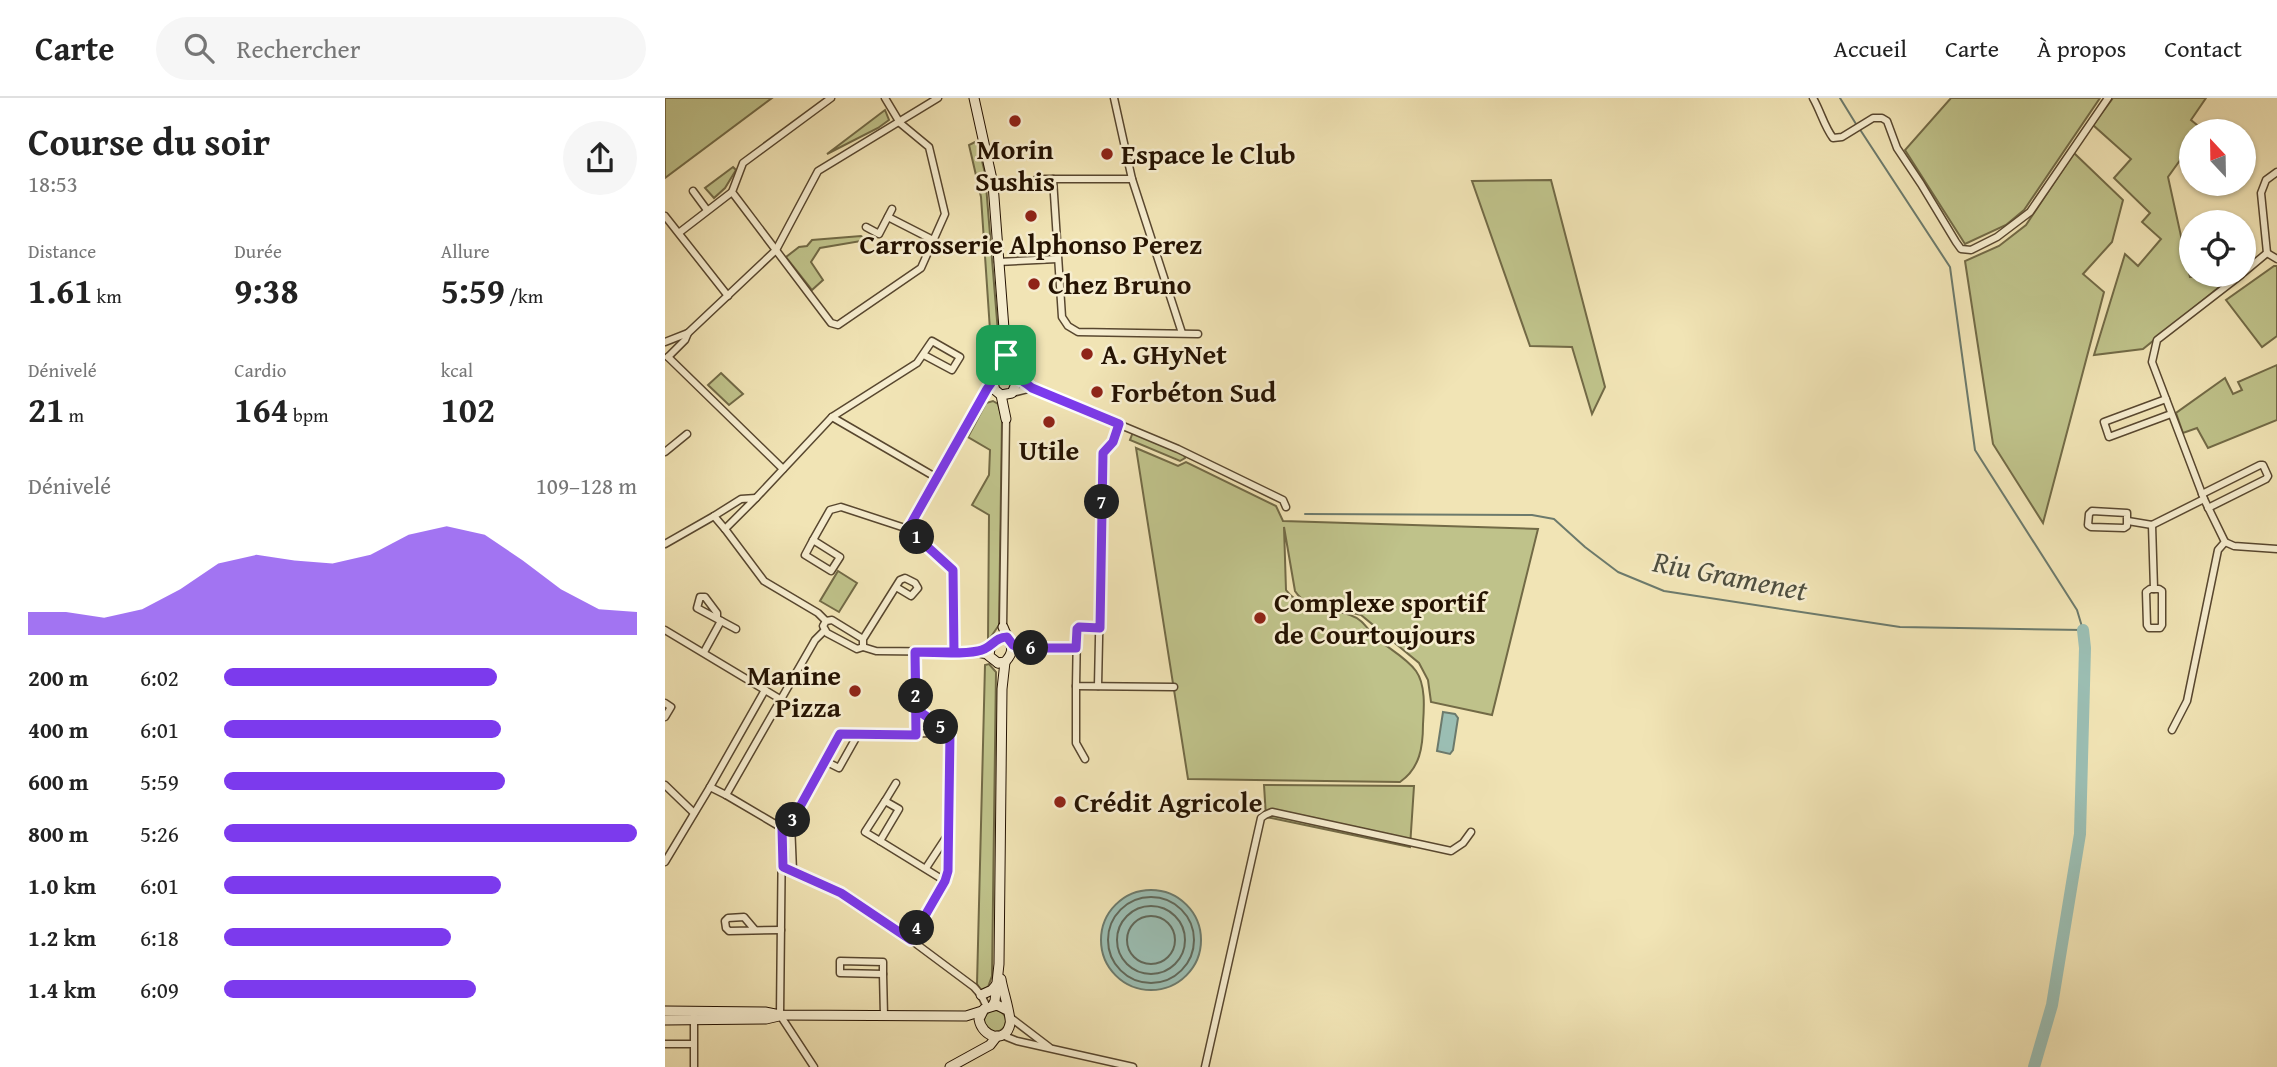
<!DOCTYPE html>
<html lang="fr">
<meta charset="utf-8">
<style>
:root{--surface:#fff;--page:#f6f6f6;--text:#222;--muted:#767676;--line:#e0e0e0;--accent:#7c3aed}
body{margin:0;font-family:"Gentium Book Plus",serif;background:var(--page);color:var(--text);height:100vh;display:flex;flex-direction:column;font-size:26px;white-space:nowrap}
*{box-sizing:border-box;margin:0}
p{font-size:23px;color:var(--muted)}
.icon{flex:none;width:38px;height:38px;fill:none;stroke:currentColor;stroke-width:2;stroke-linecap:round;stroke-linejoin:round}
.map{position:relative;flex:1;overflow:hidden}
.panel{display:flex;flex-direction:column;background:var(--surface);width:665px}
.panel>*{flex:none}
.needle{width:46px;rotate:338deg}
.fabs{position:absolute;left:1514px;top:21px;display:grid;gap:14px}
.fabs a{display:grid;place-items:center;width:77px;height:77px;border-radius:50%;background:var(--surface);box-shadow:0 2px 5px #0004;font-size:35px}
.pin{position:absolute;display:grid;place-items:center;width:60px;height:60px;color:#fff;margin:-30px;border-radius:14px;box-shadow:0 4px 10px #0006}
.km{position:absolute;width:35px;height:35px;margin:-18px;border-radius:50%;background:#222;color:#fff;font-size:19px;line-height:35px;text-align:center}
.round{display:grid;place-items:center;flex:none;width:74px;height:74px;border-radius:37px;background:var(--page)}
.overview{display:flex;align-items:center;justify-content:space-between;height:119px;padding:0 28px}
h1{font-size:38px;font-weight:700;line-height:52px}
.figures{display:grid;grid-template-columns:repeat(3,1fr);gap:10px;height:119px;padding:7px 28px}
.figures div{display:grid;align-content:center}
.figures b{font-size:35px;font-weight:700}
.figures small{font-size:19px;font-weight:400}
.figures p{font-size:19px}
.chart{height:196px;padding:14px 28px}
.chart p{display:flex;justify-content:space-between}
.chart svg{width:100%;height:126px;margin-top:7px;fill:var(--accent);opacity:.7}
ul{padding:0 28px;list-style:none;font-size:23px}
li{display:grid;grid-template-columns:112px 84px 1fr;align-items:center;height:52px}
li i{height:18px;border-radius:9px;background:var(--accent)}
header{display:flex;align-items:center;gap:42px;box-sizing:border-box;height:98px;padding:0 35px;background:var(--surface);border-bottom:2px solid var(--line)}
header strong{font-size:33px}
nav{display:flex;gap:38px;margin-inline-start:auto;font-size:24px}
.search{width:490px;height:63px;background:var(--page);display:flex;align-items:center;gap:18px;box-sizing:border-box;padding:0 24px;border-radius:38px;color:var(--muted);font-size:26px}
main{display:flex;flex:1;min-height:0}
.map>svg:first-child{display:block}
.green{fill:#bfc28a;stroke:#726a46;stroke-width:2}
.water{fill:#9bbeb3;stroke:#6c7a6c;stroke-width:2}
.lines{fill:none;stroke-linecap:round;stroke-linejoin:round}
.shore{stroke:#60685a;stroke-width:2}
.stream{stroke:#6c7a6c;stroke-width:2}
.river{stroke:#9bbeb3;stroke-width:12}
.street-casing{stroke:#58472f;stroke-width:9}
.secondary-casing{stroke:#251302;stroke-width:11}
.street{stroke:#f6edcf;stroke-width:6}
.secondary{stroke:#f6edcf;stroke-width:9}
.route-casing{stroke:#fff;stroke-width:14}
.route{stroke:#7c3aed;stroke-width:9}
.poi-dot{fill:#8f2418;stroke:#f6edcf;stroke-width:2.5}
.labels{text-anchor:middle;stroke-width:5;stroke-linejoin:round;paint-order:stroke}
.poi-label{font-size:28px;font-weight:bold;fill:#251302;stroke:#f6edcf;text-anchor:start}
.water-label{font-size:30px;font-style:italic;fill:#4e4f40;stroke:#f6edcf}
</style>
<header>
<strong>Carte</strong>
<div class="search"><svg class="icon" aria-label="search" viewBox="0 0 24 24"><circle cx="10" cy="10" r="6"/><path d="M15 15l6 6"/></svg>Rechercher</div>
<nav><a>Accueil</a><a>Carte</a><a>À propos</a><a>Contact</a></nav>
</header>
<main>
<section class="panel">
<div class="overview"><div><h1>Course du soir</h1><p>18:53</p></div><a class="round"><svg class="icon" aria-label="share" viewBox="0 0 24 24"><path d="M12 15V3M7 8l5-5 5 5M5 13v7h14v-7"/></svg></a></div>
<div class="figures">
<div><p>Distance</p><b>1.61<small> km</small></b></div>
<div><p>Durée</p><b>9:38</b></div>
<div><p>Allure</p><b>5:59<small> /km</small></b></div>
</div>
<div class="figures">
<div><p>Dénivelé</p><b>21<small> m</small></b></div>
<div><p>Cardio</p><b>164<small> bpm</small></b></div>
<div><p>kcal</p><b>102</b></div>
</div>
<div class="chart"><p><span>Dénivelé</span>109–128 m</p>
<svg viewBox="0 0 160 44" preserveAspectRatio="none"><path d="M0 44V36L10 36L20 38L30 35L40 28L50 19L60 16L70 18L80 19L90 16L100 9L110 6L120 9L130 18L140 28L150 35L160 36V44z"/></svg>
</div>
<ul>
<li><b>200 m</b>6:02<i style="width:66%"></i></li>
<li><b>400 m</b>6:01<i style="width:67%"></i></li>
<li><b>600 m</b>5:59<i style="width:68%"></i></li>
<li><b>800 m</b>5:26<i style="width:100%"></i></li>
<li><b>1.0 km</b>6:01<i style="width:67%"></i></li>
<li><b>1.2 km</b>6:18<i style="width:55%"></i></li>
<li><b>1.4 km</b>6:09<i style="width:61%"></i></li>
</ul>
</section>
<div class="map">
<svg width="1612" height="969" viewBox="0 0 1612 969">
<rect width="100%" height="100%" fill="#f1e4b5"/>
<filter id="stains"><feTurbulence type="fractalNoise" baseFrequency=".00286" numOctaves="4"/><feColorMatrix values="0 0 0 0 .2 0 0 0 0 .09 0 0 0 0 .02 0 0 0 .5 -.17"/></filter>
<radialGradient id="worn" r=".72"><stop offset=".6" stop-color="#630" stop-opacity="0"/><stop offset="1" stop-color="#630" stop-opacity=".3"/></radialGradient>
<g class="green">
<path d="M 0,0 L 107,0 L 0,80 Z"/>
<path d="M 1286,0 L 1435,0 L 1359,112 L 1341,127 L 1300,146 L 1240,52 Z"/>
<path d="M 1448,0 L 1541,0 L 1526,22 L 1537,31 L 1536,33 L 1526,33 L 1526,47 L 1503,79 L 1525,179 L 1569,177 L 1478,251 L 1429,257 L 1460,156 L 1473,168 L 1496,141 L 1477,124 L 1485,115 L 1449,80 L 1466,61 L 1428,27 Z"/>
<path d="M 220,12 L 224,22 L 213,30 L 162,56 Z"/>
<path d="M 312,43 L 320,75 L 335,259 L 328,271 L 316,264 L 329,236 L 325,232 L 316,99 L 304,47 Z"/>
<path d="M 1409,55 L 1458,102 L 1447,144 L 1418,176 L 1439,194 L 1378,425 L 1328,346 L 1300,163 L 1334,148 L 1361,127 Z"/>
<path d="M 68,69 L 71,72 L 60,90 L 49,100 L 40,90 Z"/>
<path d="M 886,82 L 940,289 L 927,316 L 907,249 L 865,248 L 807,83 Z"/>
<path d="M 196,138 L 202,142 L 155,150 L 146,164 L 158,182 L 147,192 L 121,159 L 134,149 L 142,148 L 147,142 Z"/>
<path d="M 1609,168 L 1612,168 L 1612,238 L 1597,249 L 1561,202 Z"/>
<path d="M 1612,267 L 1612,322 L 1543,350 L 1532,330 L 1518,335 L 1511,315 L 1560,280 L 1568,296 L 1577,292 L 1573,284 Z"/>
<path d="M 56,275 L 78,296 L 64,307 L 43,287 Z"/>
<path d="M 328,303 L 333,306 L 337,320 L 334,527 L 323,543 L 324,417 L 307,407 L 324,377 L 325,352 L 303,339 L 321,305 Z"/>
<path d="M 468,334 L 519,356 L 520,360 L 515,363 L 465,342 Z"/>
<path d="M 471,350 L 513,368 L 521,364 L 611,408 L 618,423 L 873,431 L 827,617 L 766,604 L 763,582 L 754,565 L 696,517 L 639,503 L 633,497 L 630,493 L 619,429 L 621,492 C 638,514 662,508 685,517 C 697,521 701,529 709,538 C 722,550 741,559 751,573 C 761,587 759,611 758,626 C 758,649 755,670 735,684 L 523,681 Z"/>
<path d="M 173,473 L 192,485 L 174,514 L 155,503 Z"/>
<path d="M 324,566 L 331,574 L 327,878 L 323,889 L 316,892 L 312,886 L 320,567 Z"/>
<path d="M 599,687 L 749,688 L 745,749 L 601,719 Z"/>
<circle cx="330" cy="923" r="11"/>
</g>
<g class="water">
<path d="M 778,614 L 790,616 L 793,620 L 788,652 L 785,656 L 772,653 Z"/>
<circle cx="486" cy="842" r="50"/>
</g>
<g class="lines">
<g class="shore">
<circle cx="486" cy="842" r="43"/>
<circle cx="486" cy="842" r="34"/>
<circle cx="486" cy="842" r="24"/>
</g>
<g class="stream">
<path d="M 1175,0 L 1191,26"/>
<path d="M 640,416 L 867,417 L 889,421 L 920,449 L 953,474 L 999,493 L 1235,529 L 1418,532 L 1412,512 L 1310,352 L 1285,169 L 1194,30"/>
</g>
<path class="river" d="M 1369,969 L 1387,907 L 1415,736 L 1420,550 L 1418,532"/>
<g class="street-casing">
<g id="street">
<path d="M 166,0 L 78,65 L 67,94 L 166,225 L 173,227 L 256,170 L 280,116 L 264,49 L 235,25 L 220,0"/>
<path d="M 449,0 L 467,81 L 517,235"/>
<path d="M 1148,0 C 1156,14 1159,28 1168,40 L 1177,39 L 1208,20 L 1217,20 L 1222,23 L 1232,50 L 1256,86 L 1291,144 L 1296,151 L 1306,152 L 1332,139 L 1365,114 L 1443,0"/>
<path d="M 372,81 L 467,81"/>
<path d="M 388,81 L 397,219 L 403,228 L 413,234 L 533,236"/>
<path d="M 28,93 L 42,112"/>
<path d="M 0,118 L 63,198"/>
<path d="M 223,119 L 268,142"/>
<path d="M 201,129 L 214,136 L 227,111"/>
<path d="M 15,134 L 67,94"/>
<path d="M 1602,155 L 1596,95 L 1601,82 L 1612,74"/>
<path d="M 1602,155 L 1612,161"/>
<path d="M 333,164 L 392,161"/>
<path d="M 1578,175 L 1602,155"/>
<path d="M 0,244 L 23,235"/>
<path d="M 3,259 L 20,242 L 23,235 L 111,152 L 153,73 L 273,0"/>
<path d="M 3,259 L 118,371"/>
<path d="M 350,280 L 358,282 L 367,290 L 513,351 L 618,402 L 621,409"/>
<path d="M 347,295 L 367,290"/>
<path d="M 1501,301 L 1439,324 L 1444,339 L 1506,316"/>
<path d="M 167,319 L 272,380"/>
<path d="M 0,354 L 22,336"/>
<path d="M 1537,396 L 1595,367 L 1598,367 L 1603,378 L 1601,381 L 1543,410"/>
<path d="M 91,400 L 167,319 L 252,265 L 267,243 L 295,259 L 287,272 L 259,257"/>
<path d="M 91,400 L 60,431 L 49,418 L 76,401 Z"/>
<path d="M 1427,413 L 1462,415 L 1462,428 L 1459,430 L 1426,429 L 1423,427 L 1424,416 Z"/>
<path d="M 1463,423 L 1487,427"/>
<path d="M 1487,427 L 1489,491"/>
<path d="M 1487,427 L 1539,401"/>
<path d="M 60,431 L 99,483 L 153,515 L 161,523"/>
<path d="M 243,431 L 317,300 L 328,285"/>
<path d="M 148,442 L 165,412 L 176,409 L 243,431 L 288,472 L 289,554"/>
<path d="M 148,442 L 175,459 L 166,473 L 140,457 Z"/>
<path d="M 1560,444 L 1569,448 L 1612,451"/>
<path d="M 0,446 L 49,418"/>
<path d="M 1485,491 L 1494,491 L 1497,493 L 1497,527 L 1495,530 L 1484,530 L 1482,527 L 1481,494 Z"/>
<path d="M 52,519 L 52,515 L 40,499 L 35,499 L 32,510 L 71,531"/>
<path d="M 338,529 L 341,321"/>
<path d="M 435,530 L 414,529 L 412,532 L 411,588 L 509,589"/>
<path d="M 0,532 L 115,601"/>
<path d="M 198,541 L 167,522 L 161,523 L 158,528 L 162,535 L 192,551 L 198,549 L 198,541 L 235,482 L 240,480 L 250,485 L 253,490 L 246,498 L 231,489"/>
<path d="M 348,547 L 354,549 L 411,550"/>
<path d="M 198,549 L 211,553 L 308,554 L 324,558"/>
<path d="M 39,554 L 56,523"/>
<path d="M 411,588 L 411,645 L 420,661"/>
<path d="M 433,588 L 438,355 L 448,344 L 454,326"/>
<path d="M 100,592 L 45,689 L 61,697 L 150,542 L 159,533"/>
<path d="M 0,605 L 6,609 L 0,619"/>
<path d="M 1507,632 L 1522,603 L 1553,452 L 1560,444 L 1539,401 L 1487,264 L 1492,242 L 1576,177"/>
<path d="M 251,637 L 251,611"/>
<path d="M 160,663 L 174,670 L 192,638"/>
<path d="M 0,687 L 29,715"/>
<path d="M 61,697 L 117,730"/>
<path d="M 220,703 L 234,711 L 215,743 L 200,734 Z"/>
<path d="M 220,703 L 231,685"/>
<path d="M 126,725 L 128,773"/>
<path d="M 117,730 L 115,917 L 149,969"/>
<path d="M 117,730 L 126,725 L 175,636 L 285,635"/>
<path d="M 215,743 L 280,783"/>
<path d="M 0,764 L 45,689"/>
<path d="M 118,770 L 176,795 L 246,842 L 309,889 L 316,897 L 322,909"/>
<path d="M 261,770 L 282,738"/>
<path d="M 90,832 L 79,819 L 63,820 L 60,823 L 61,830 L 64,833 L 116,832"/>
<path d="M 246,842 L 280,783 L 283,773 L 285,635 L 251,611 L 250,554"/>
<path d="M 175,863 L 218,864 L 218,876 L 175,875 Z"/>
<path d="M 218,876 L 219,918"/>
<path d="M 346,920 L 384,949"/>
<path d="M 337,937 L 352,943 L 468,969"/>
<path d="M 0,946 L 28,946"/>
<path d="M 29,969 L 29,918"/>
<path d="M 540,969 L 596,720 L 600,717 L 607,714 L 786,753 L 798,745 L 806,734"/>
</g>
</g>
<g class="secondary-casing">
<g id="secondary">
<path d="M 309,0 L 328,86 L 341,257 L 345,275 L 350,280 L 351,286 L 347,295 L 336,297"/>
<path d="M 341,321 L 336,297 L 330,292 L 328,285 L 333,276 L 345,275"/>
<path d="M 333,565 L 340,564 C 353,550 344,545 338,529"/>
<path d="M 333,565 L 324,558 L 325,550 L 334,540 L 342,539"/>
<path d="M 336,881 C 337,890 347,920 345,926 C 341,946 317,940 314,921 L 319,911 L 332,907 L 342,912"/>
<path d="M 316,897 L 327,892 L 332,886"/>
<path d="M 328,907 L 330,903 L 334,866 L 337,591 L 340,564"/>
<path d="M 0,913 L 100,914 L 115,917 L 301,918 L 317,913"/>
<path d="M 0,922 L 101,921 L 114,918"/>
<path d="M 285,969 L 325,947 L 332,938"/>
</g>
</g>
<use href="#street" class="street"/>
<use href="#secondary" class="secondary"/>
</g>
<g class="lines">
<g class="route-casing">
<path id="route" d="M 341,257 L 337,275 L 331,278 L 322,291 L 243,431 L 288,472 L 289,554 L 250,554 L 251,637 L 175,636 L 126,725 L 117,730 L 118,769 L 176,795 L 246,842 L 280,783 L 283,773 L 285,635 L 251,611 L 250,554 C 271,554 293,557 313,553 C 327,551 329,539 342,539 L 348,547 L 354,550 L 411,550 L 412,531 L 414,529 L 435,530 L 438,355 L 448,344 L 454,326 L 367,290 C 350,276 345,281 341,257"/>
</g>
<use href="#route" class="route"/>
</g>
<g class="poi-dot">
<circle cx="350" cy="23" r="7"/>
<circle cx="442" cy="56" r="7"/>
<circle cx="366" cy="118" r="7"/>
<circle cx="369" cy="186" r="7"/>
<circle cx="422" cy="256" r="7"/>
<circle cx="432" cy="294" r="7"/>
<circle cx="384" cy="324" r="7"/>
<circle cx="595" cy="520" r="7"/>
<circle cx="190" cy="593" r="7"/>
<circle cx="395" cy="704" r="7"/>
</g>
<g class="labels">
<g class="poi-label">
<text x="350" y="61" text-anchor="middle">Morin<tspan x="350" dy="32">Sushis</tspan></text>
<text x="456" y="66">Espace le Club</text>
<text x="366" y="156" text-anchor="middle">Carrosserie Alphonso Perez</text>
<text x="383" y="196">Chez Bruno</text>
<text x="436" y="266">A. GHyNet</text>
<text x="446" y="304">Forbéton Sud</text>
<text x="384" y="362" text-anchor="middle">Utile</text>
<text x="609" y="514">Complexe sportif<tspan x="609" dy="32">de Courtoujours</tspan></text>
<text x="176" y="587" text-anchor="end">Manine<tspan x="176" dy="32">Pizza</tspan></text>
<text x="409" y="714">Crédit Agricole</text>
</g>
<g class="water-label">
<text transform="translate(1065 478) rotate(11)" y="10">Riu Gramenet</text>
</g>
</g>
<rect width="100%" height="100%" filter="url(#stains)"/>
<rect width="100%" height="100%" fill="url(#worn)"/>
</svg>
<div class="fabs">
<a><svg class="needle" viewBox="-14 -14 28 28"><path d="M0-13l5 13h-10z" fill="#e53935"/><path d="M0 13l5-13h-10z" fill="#767676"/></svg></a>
<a><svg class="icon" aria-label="locate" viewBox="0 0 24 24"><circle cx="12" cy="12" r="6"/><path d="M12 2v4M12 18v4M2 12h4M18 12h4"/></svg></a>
</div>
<div class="pin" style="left:341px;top:257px;background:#1e9e55"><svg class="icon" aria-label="arrive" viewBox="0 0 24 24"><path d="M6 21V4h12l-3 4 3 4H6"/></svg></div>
<b class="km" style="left:252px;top:439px">1</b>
<b class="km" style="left:251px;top:598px">2</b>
<b class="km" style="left:128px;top:722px">3</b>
<b class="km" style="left:252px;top:830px">4</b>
<b class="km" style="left:276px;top:629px">5</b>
<b class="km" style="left:366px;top:550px">6</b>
<b class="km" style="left:437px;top:404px">7</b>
</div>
</main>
